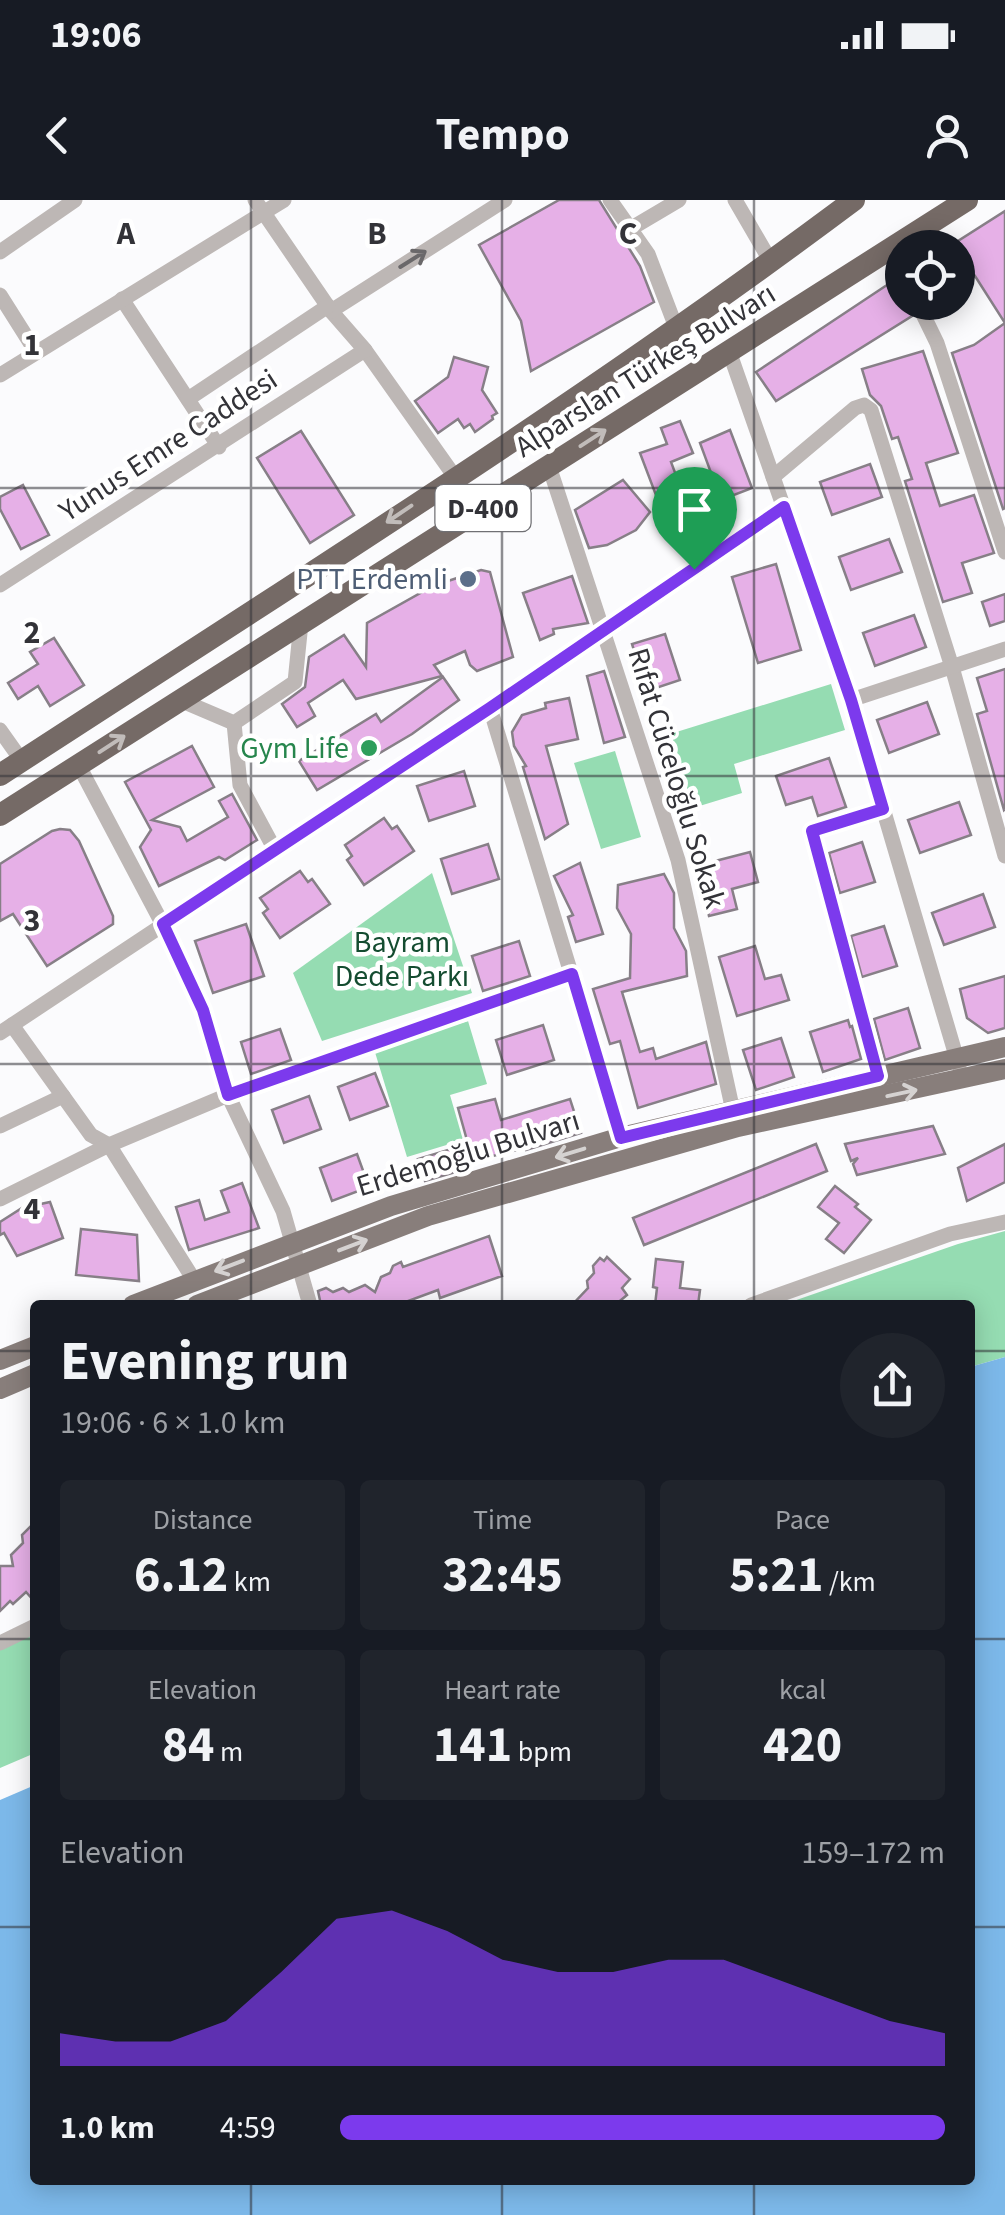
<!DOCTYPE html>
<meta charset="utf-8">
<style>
:root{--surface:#171b24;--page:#20242c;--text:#f1f3f6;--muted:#9ea1a6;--accent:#7c3aed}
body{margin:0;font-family:"Source Sans 3",sans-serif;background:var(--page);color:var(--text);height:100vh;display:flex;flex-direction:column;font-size:38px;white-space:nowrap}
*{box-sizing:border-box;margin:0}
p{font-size:32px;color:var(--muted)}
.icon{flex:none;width:55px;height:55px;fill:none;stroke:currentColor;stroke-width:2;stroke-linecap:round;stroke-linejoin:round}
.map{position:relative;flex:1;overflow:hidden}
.sheet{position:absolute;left:30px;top:1100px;width:945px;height:885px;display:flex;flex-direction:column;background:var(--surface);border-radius:10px;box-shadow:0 5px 25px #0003}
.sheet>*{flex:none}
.fabs{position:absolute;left:885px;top:30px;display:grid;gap:20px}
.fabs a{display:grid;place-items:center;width:90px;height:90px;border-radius:50%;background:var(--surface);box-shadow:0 5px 25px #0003;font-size:50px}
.pin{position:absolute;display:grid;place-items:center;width:85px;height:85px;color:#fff;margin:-102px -42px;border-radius:50% 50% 50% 0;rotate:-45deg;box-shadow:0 0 10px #0007}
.pin .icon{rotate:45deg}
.round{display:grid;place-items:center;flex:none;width:105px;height:105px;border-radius:52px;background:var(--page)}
.overview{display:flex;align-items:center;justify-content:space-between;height:170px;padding:0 30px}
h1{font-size:55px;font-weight:700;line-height:75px}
.metrics{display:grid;grid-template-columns:repeat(3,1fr);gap:15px;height:170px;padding:10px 30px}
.metrics div{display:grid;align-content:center;border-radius:10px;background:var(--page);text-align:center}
.metrics b{font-size:50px;font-weight:700}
.metrics small{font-size:28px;font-weight:400}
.metrics p{font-size:28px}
.chart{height:280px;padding:20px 30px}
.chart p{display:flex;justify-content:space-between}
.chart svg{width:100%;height:180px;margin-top:10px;fill:var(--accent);opacity:.7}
ul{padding:0 30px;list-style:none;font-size:32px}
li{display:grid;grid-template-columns:160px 120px 1fr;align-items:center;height:75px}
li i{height:25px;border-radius:12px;background:var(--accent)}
.status{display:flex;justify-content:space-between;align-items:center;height:70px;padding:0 50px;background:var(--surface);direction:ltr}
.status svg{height:28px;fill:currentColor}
header{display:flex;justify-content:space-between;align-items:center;height:130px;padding:0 30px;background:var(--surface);font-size:45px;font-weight:700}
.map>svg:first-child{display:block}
.green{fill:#95dcb2}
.water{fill:#7cb8e9}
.building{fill:#e6b0e7;stroke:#877f87;stroke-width:2.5}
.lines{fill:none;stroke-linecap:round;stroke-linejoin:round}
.minor{stroke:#bdb7b5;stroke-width:15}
.major{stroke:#887e7b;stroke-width:20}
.highway{stroke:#756a66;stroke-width:22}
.oneway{stroke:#6a686a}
.oneway2{stroke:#c1bcba}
.oneway3{stroke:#d5d2d1}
.route-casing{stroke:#fff;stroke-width:20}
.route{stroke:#7c3aed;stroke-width:12}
.grid{fill:none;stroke:#333338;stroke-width:2.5;stroke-opacity:0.55}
.service-dot{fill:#5c6f8a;stroke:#fff;stroke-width:4}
.leisure-dot{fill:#2e9e5b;stroke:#fff;stroke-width:4}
.labels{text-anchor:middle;stroke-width:9;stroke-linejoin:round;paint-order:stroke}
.shield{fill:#fff;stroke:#707074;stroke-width:2.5}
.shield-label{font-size:28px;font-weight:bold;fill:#333338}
.street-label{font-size:30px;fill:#333338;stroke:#fff}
.service-label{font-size:30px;fill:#4e5e75;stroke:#fff;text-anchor:end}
.leisure-label{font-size:30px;fill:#27864d;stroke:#fff;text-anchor:end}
.park-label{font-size:30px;fill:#144c30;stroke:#fff}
.grid-label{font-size:32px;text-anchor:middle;font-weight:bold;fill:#333338;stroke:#fff;stroke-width:9;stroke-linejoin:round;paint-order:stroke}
</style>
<div class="status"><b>19:06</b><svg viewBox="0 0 49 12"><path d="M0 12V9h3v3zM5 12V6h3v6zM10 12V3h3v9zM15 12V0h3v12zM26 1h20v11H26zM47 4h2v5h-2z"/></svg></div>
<header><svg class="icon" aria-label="back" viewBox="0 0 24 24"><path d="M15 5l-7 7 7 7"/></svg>Tempo<svg class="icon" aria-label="person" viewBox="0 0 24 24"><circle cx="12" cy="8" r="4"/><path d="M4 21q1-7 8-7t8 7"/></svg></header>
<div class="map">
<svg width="1005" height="2015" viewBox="0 0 1005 2015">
<rect width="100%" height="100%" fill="#fbfbfd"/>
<g class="green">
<path d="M 831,484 L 845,530 L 734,564 L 742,593 L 693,608 L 670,534 Z"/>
<path d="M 615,551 L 641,637 L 601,649 L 574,563 Z"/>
<path d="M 432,673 L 472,793 L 322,841 L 293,773 Z"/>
<path d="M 468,821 L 487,884 L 450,895 L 463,940 L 407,957 L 374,849 Z"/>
<path d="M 1005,1031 L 1005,1157 L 970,1167 L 970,1105 L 782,1105 L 958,1044 Z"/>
<path d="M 35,1431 L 35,1553 L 0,1568 L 0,1447 Z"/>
</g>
<path class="water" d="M 1005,1157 L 1005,2015 L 0,2015 L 0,1600 L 35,1585 L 35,1980 L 970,1980 L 970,1167 Z"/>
<g class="building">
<path d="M 559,0 L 599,0 L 640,66 L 654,102 L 531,171 L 521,121 L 479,45 Z"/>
<path d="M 1005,11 L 1005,308 L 1003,309 L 952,153 L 974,145 L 1005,123 L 975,76 L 958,86 L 958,41 Z"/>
<path d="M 893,81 L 912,116 L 776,201 L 756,172 Z"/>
<path d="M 923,151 L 958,253 L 926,263 L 940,306 L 974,295 L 994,353 L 962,363 L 972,393 L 943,402 L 905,281 L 912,279 L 898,237 L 892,239 L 881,206 L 870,195 L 862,169 Z"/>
<path d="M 454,157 L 488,167 L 482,190 L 497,213 L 492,216 L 493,219 L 475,232 L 470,224 L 464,228 L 458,219 L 438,233 L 415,201 L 448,177 Z"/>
<path d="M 680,221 L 693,253 L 671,262 L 686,302 L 662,311 L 640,253 L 667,244 L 661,228 Z"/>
<path d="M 730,230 L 752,288 L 721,300 L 700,243 Z"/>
<path d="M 301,231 L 354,315 L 310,343 L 257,258 Z"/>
<path d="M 870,264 L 882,297 L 832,315 L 820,282 Z"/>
<path d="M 623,280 L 650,312 L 636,330 L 607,345 L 589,348 L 575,310 Z"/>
<path d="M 23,285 L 49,335 L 21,349 L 0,309 L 0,297 Z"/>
<path d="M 889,339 L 902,372 L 851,390 L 839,357 Z"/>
<path d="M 776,364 L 801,450 L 758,463 L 732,377 Z"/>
<path d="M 481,370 L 490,372 L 513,457 L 477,471 L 470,465 L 465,451 L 434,465 L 442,476 L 356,499 L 343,480 L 308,503 L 315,516 L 297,527 L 282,504 L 305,487 L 309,457 L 344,435 L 366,467 L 367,423 L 433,386 Z"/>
<path d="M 572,376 L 588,423 L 553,429 L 554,434 L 540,440 L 523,393 Z"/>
<path d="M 1005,394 L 1005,421 L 990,426 L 982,402 Z"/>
<path d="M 914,415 L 926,447 L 875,466 L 863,433 Z"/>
<path d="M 665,434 L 680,480 L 647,491 L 632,444 Z"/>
<path d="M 54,438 L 84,485 L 50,506 L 38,486 L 18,499 L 8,483 L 38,464 L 30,452 Z"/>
<path d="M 1005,469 L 1005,609 L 1004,610 L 977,514 L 987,511 L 977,478 Z"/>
<path d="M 604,471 L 625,537 L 604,543 L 587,476 Z"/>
<path d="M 443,477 L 459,500 L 412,534 L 317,590 L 299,561 L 376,514 L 381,522 Z"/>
<path d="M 569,498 L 578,539 L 546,546 L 568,624 L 545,639 L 523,567 L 526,566 L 514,546 L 512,532 L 522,515 L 546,508 L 545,503 Z"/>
<path d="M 927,502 L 939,534 L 889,553 L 877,520 Z"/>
<path d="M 192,546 L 214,587 L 152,620 L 180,627 L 187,641 L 228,617 L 219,601 L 232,594 L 257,640 L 225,660 L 219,657 L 159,686 L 140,647 L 151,630 L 125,582 Z"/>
<path d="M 829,558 L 846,607 L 818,616 L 812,597 L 786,605 L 776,576 Z"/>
<path d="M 464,571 L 475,606 L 429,621 L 417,586 Z"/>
<path d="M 959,602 L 971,635 L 920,653 L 908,620 Z"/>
<path d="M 384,618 L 392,629 L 397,626 L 414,651 L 364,685 L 347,660 L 352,656 L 345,645 Z"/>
<path d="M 60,629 L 70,630 L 79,641 L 113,716 L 113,724 L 47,766 L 13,714 L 0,721 L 0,664 L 52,631 Z"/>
<path d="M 862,642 L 875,682 L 840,693 L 829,653 Z"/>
<path d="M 488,644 L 499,679 L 452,694 L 441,659 Z"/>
<path d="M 750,652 L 758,682 L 732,689 L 737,709 L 709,716 L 696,666 Z"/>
<path d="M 580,663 L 603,734 L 576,742 L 568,717 L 573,715 L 554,676 Z"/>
<path d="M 300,671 L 308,682 L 312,679 L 330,704 L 280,738 L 263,713 L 268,709 L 260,698 Z"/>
<path d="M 664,674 L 674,693 L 674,728 L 686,751 L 687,776 L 622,792 L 640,852 L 653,848 L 656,859 L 706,842 L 716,884 L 638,908 L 620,841 L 610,844 L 593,789 L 630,778 L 631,734 L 617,708 L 618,685 Z"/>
<path d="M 983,694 L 995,727 L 944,745 L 932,713 Z"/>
<path d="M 246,724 L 264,776 L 213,793 L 195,741 Z"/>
<path d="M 884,726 L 897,766 L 862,777 L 851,736 Z"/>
<path d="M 519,741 L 530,776 L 483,791 L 472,756 Z"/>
<path d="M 755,746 L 765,779 L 781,775 L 789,800 L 737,816 L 719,757 Z"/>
<path d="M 1005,776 L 1005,828 L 988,833 L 967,818 L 960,789 Z"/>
<path d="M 908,808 L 920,848 L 885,860 L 874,819 Z"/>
<path d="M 848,820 L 850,827 L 852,826 L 861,859 L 823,872 L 810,832 Z"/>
<path d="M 543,825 L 554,860 L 507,875 L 496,840 Z"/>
<path d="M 280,829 L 291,860 L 251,874 L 241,842 Z"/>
<path d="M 781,838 L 794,877 L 756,890 L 743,850 Z"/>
<path d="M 375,873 L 388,906 L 350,920 L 338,887 Z"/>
<path d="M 309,896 L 321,929 L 284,943 L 272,910 Z"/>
<path d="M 495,899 L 501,920 L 570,899 L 581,933 L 526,950 L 525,948 L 464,963 L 466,969 L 425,981 L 418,959 L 468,944 L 458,908 Z"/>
<path d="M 933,926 L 945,954 L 857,975 L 853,964 L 858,958 L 851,961 L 845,944 Z"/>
<path d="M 816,944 L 827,971 L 644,1045 L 633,1018 Z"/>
<path d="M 1005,944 L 1005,982 L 967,1001 L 958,968 Z"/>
<path d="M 357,954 L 369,987 L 332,1001 L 320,968 Z"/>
<path d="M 242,983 L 259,1028 L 189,1050 L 176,1007 L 199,1000 L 205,1020 L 229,1012 L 221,991 Z"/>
<path d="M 835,986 L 858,1004 L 855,1007 L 871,1020 L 844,1053 L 826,1039 L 839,1023 L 818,1007 Z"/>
<path d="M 50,1002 L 63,1038 L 17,1056 L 4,1033 L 0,1035 L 0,1022 L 22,1008 Z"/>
<path d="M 81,1029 L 137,1035 L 139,1081 L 76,1075 Z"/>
<path d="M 489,1036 L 502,1076 L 440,1098 L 438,1090 L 408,1101 L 409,1105 L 321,1105 L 318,1091 L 326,1088 L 333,1092 L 343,1088 L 349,1092 L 365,1085 L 375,1092 L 381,1077 L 390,1073 L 393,1066 L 401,1062 L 403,1067 Z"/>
<path d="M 607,1057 L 630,1079 L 622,1088 L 627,1095 L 615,1105 L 572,1105 L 588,1088 L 587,1081 L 594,1073 L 593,1066 L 600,1058 L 604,1061 Z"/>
<path d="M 656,1059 L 683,1062 L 680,1088 L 700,1090 L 698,1105 L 655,1105 L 657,1088 L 653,1087 Z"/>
<path d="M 35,1322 L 35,1402 L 26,1392 L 13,1404 L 10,1401 L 0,1411 L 0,1366 L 13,1366 L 11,1355 L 23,1343 L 22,1335 Z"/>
</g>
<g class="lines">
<g class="minor">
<path d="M 255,0 L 331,111 L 365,150 L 455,277"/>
<path d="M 610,0 L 648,54 L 677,130"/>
<path d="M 735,0 L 771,62"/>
<path d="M 630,29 L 679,0"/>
<path d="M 891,48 L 902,72"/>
<path d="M 0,52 L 75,0"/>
<path d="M 0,95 L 36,152"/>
<path d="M 122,99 L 219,247"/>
<path d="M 917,102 L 937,143 L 1005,352"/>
<path d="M 331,111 L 505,0"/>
<path d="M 729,151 L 851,500 L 959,866"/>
<path d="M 0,175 L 284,0"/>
<path d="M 188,199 L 328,106"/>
<path d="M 549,266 L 678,660 L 733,911"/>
<path d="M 773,277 L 855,208 L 864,205 L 871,210 L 952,467 L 1005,656"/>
<path d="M 0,385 L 365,150"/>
<path d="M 180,500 L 234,523 L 295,482 L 301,423"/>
<path d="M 851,500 L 1005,449"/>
<path d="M 490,508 L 621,937"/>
<path d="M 234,523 L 240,585 L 275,650"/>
<path d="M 0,530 L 22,561"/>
<path d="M 79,566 L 163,725 L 203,810 L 228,895 L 283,1011 L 310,1105"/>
<path d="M 12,825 L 91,935 L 109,945 L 194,1080"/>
<path d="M 0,833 L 490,508 L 784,307"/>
<path d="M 878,877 L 811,631 L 883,609"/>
<path d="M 0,926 L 63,896"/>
<path d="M 0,999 L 109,945 L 228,895 L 571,775"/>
<path d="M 751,1105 L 950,1034 L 1005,1022"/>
<path d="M 0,1443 L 35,1426"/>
</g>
<g class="major">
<path d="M 133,1105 L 391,1006 L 621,937 L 1005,847"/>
<path d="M 197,1105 L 428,1016 L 738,927 L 1005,869"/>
<path d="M 0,1160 L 35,1146"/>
<path d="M 0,1189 L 35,1174"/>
</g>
<g class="highway">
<path d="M 0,575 C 287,388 579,206 854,0"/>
<path d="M 0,615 L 967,0"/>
</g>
</g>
<defs><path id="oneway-shaft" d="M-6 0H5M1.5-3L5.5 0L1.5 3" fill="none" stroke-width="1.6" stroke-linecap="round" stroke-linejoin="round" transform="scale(2.5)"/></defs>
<use class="oneway" href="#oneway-shaft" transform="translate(413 59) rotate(-32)"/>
<g class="oneway2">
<use href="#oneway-shaft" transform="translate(593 238) rotate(-33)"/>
<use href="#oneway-shaft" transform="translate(399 314) rotate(146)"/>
<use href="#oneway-shaft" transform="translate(112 544) rotate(-33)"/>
</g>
<g class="oneway3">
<use href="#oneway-shaft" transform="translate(902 893) rotate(-12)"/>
<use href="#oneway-shaft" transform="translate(570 953) rotate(163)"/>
<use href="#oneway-shaft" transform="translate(353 1045) rotate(-21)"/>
<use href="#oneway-shaft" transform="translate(229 1066) rotate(159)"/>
</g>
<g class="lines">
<g class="route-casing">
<path id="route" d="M 784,307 L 851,500 L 883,609 L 812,631 L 878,876 L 621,938 L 572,774 L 228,895 L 203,810 L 163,724 L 490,508 Z"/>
</g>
<use href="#route" class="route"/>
</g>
<path class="grid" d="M 251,0 L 251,1105M 502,0 L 502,1105M 754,0 L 754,1105M 0,288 L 1005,288M 0,576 L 1005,576M 0,864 L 1005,864M 0,1151 L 35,1151M 970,1151 L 1005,1151M 0,1439 L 35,1439M 970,1439 L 1005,1439M 0,1727 L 35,1727M 970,1727 L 1005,1727M 251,1980 L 251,2015M 502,1980 L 502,2015M 754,1980 L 754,2015"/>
<circle class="service-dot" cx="468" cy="379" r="10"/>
<circle class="leisure-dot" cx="369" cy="548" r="10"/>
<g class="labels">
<rect class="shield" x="435.5" y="285" width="95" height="46" rx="8"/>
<g class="shield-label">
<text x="483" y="318">D-400</text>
</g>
<g class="street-label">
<text transform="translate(645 170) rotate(-32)" y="10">Alparslan Türkeş Bulvarı</text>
<text transform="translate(168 245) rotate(-33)" y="10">Yunus Emre Caddesi</text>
<text transform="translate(677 578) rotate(73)" y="10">Rıfat Cüceloğlu Sokak</text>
<text transform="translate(468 953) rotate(-17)" y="10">Erdemoğlu Bulvarı</text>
</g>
<g class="service-label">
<text x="448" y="389">PTT Erdemli</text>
</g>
<g class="leisure-label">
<text x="349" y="558">Gym Life</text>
</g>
<g class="park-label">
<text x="402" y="752">Bayram<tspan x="402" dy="34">Dede Parkı</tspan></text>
</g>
</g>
<g class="grid-label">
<text x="126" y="44">A</text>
<text x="377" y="44">B</text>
<text x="628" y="44">C</text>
<text x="32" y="155">1</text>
<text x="32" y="443">2</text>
<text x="32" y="731">3</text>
<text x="32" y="1019">4</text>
</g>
</svg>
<div class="fabs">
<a><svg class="icon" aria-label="locate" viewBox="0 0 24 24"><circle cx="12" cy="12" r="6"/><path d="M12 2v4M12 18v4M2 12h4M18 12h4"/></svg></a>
</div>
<div class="pin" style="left:694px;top:369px;background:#1e9e55"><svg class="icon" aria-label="arrive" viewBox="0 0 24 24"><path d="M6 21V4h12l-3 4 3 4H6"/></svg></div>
<section class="sheet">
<div class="overview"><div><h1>Evening run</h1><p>19:06 · 6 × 1.0 km</p></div><a class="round"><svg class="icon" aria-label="share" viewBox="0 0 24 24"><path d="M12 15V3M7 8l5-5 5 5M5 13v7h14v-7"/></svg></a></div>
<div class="metrics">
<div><p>Distance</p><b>6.12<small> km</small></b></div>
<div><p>Time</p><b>32:45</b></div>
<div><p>Pace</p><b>5:21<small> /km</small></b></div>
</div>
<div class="metrics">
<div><p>Elevation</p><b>84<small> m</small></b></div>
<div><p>Heart rate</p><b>141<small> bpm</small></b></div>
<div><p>kcal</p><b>420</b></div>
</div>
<div class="chart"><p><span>Elevation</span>159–172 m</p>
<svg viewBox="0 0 160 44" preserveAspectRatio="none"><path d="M0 44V36L10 38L20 38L30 33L40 21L50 8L60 6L70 11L80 18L90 21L100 21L110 18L120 18L130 23L140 28L150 33L160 36V44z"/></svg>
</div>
<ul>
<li><b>1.0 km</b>4:59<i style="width:100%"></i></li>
</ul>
</section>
</div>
